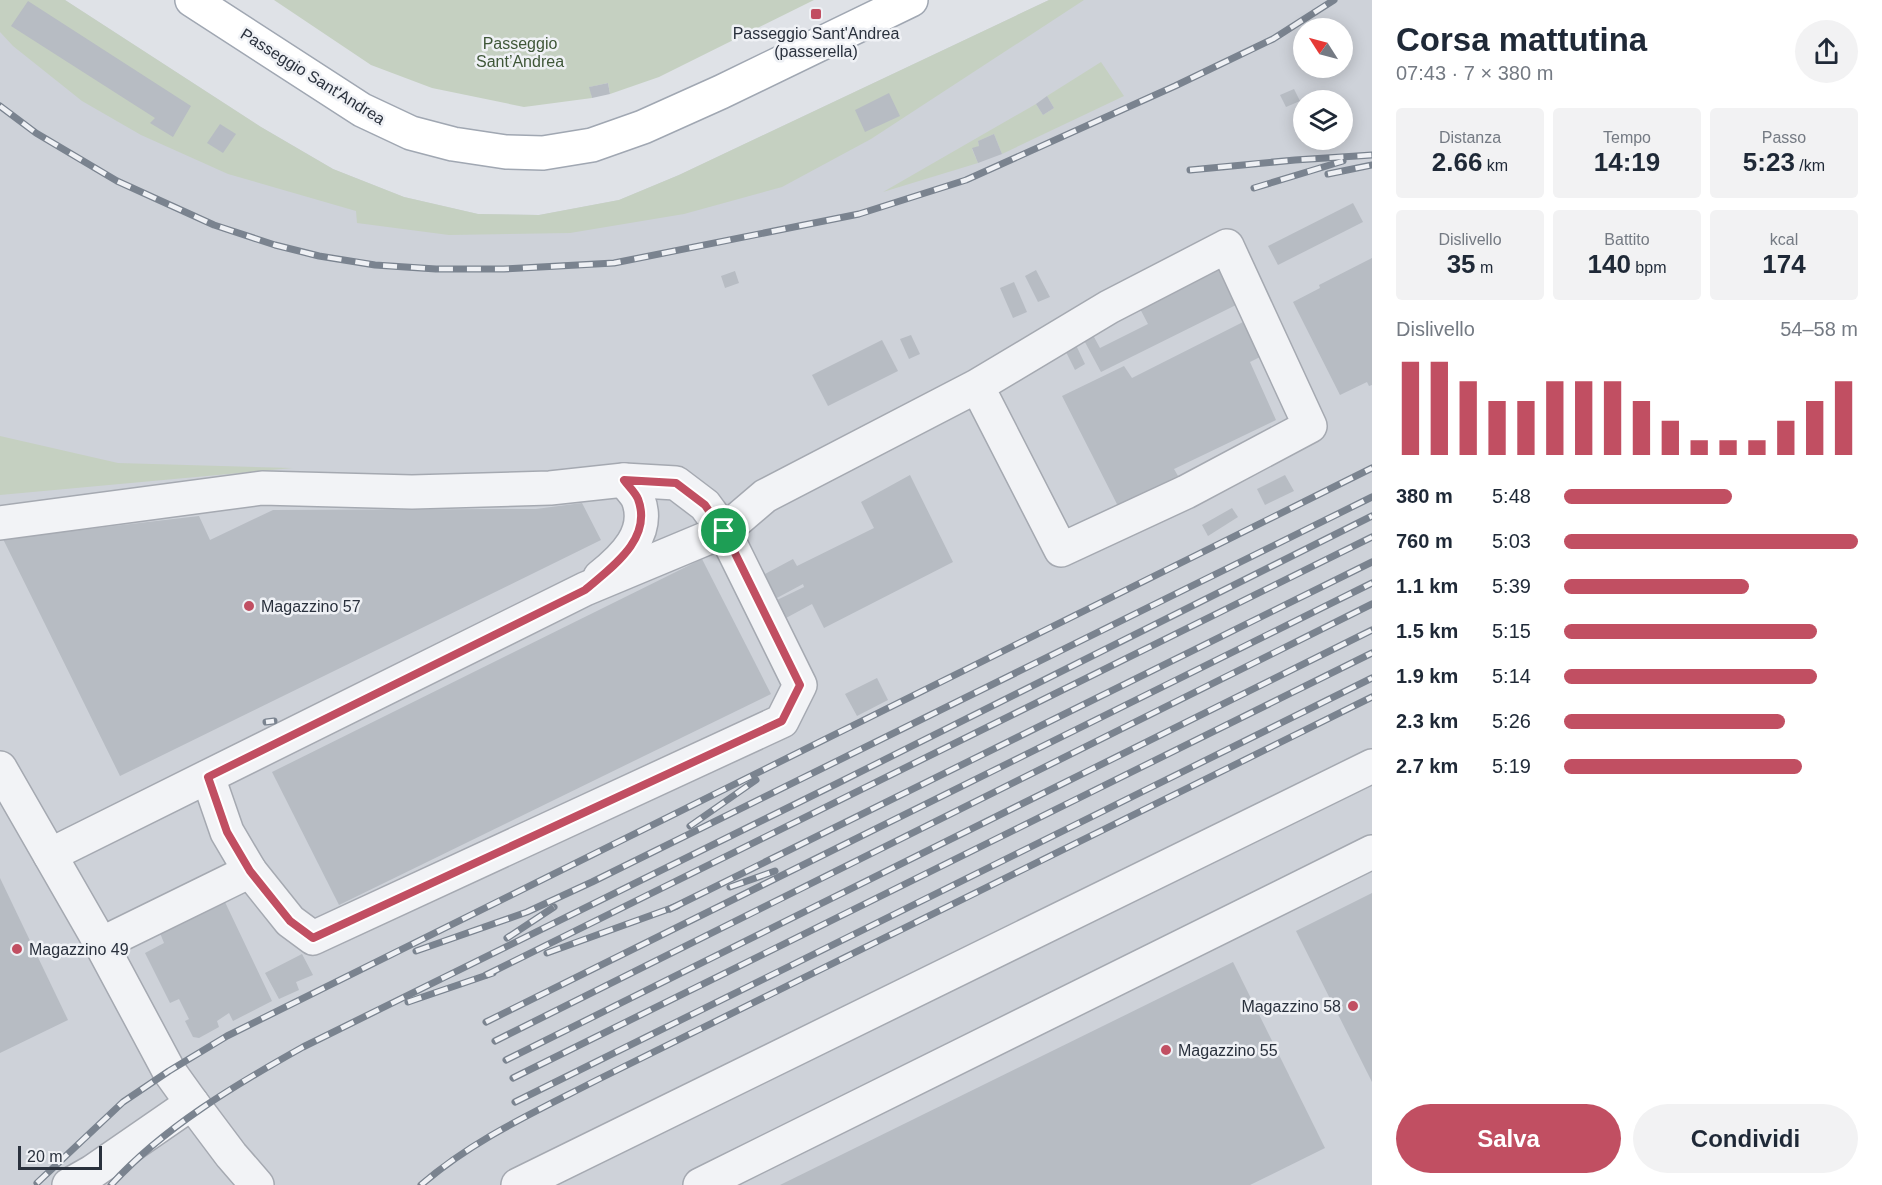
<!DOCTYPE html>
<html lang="it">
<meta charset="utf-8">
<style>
:root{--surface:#fff;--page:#f2f2f3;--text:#1f2937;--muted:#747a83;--accent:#c14f62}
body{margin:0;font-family:Helvetica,sans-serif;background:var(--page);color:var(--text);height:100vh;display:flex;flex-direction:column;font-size:22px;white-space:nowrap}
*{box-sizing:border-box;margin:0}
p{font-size:20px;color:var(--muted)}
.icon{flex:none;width:33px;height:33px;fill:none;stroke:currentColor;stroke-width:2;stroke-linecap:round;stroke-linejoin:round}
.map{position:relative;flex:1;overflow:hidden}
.details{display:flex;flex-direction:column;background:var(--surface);width:510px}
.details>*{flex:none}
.needle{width:39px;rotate:306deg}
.controls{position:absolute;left:1293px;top:18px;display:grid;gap:12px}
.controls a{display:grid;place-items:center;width:60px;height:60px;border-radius:50%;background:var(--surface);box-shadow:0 3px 15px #0003;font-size:30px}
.scale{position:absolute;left:18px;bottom:15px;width:84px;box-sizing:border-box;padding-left:6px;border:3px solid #2a313d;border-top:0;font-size:16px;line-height:21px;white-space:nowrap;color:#2a313d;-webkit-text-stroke:4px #eff1f5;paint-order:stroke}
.pin{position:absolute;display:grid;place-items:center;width:51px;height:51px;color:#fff;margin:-26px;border:3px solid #fff;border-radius:50%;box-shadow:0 2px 6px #0007}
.round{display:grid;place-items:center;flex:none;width:63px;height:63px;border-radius:32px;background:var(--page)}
.overview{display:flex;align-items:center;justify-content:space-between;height:102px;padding:0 24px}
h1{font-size:33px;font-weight:700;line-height:45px}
.figures{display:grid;grid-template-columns:repeat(3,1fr);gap:9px;height:102px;padding:6px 24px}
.figures div{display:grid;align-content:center;border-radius:6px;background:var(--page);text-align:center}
.figures b{font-size:26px;font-weight:700}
.figures small{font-size:16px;font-weight:400}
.figures p{font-size:16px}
.chart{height:168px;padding:12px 24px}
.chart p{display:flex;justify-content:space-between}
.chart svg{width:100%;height:108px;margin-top:6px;stroke:var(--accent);stroke-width:6}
.action{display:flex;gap:12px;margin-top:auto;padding:12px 24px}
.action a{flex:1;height:69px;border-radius:36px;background:var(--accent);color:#fff;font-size:24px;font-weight:700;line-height:69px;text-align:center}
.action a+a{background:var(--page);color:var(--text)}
ul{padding:0 24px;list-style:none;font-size:20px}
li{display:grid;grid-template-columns:96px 72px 1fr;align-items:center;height:45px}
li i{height:15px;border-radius:8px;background:var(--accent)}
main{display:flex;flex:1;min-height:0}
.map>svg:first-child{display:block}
.built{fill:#ced2d9;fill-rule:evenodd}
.green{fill:#c5d0c1}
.building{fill:#b7bcc3}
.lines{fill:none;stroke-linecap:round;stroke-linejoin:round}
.minor-casing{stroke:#a5a9b1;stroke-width:36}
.major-casing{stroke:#a0a7b2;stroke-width:36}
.minor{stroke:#f2f3f6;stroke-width:33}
.major{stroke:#fff;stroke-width:33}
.rail-casing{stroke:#7a838f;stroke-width:7}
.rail{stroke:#eff1f5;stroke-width:4.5;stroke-dasharray:14;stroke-linecap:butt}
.route-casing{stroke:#fff;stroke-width:12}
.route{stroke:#c14f62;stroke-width:8}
.poi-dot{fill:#c14f62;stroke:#eff1f5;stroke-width:2}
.labels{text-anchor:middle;stroke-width:5;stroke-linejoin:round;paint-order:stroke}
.poi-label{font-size:16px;fill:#2a313d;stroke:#eff1f5;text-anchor:start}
.park-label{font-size:16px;fill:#3f5738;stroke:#eff1f5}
.street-label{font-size:16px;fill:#2a313d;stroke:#eff1f5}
</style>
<main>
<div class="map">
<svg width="1372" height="1185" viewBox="0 0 1372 1185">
<rect width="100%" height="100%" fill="#dfe2e7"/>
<path class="built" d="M 0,0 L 65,0 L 261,127 L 333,169 L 404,197 L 478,214 L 539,215 L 619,200 L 679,175 L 1049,0 L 1372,0 L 1372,1185 L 0,1185 ZM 1304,28 L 1342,28 L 1342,68 L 1304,68 ZM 1304,100 L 1342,100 L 1342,140 L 1304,140 Z"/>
<g class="green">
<path d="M 0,0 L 65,0 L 261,127 L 333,169 L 404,197 L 478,214 L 539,215 L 619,200 L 679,175 L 1049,0 L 1084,0 L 871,139 L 782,187 L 684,214 L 570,233 L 449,235 L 357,223 L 356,211 L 228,174 L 141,135 L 82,101 L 13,46 L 0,32 Z"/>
<path d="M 274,0 L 814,0 L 659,77 L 610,94 L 608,83 L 590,87 L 592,98 L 524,107 L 432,88 L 371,65 Z"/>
<path d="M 1101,62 L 1124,96 L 1002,154 L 994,134 L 978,141 L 979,146 L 972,149 L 978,163 L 883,192 L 1036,104 L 1043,115 L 1054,108 L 1047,96 Z"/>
<path d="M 0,436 L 118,463 L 293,468 L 0,495 Z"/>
</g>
<g class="building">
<path d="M 28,1 L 191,106 L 173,137 L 150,123 L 155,118 L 11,26 Z"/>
<path d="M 608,83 L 610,94 L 592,98 L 589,87 Z"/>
<path d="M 1294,89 L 1300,101 L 1286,107 L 1280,95 Z"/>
<path d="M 889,93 L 900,116 L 865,132 L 855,110 Z"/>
<path d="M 1047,96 L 1054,108 L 1043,115 L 1036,104 Z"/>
<path d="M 220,124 L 236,134 L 223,153 L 207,143 Z"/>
<path d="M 994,134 L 1002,154 L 978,163 L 972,148 L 979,146 L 978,141 Z"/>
<path d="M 1353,203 L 1363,222 L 1278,265 L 1268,246 Z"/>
<path d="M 1372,258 L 1372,385 L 1369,386 L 1367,382 L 1340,395 L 1293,302 L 1320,288 L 1319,285 Z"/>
<path d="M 1217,262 L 1238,304 L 1101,372 L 1079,331 L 1088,326 L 1100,348 L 1148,324 L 1136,301 Z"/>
<path d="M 1036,270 L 1050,297 L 1038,302 L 1025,276 Z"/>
<path d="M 735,271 L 739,283 L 725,288 L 721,276 Z"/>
<path d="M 1014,282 L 1027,312 L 1013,318 L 1000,288 Z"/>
<path d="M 1247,320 L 1266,354 L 1250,362 L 1276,420 L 1174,469 L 1181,481 L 1121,512 L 1062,396 L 1124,366 L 1132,378 Z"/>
<path d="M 911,335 L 920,354 L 909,359 L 900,339 Z"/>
<path d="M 882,340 L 898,371 L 828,406 L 812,375 Z"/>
<path d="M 1074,341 L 1085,364 L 1075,370 L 1063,346 Z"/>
<path d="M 910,475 L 953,562 L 824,628 L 812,604 L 786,618 L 777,600 L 804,587 L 803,584 L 775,599 L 765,574 L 793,559 L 797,566 L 874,528 L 861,502 Z"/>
<path d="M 1285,475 L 1294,491 L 1265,505 L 1257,489 Z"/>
<path d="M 582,503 L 601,540 L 120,776 L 3,539 L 199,516 L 210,540 L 273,510 L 536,509 Z"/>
<path d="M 1232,508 L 1238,517 L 1208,536 L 1202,525 Z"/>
<path d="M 702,559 L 771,694 L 339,905 L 272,772 Z"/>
<path d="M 877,678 L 888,700 L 857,716 L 845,694 Z"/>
<path d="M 0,878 L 68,1020 L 0,1053 Z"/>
<path d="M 1372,893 L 1372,1082 L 1296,931 Z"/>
<path d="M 225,902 L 272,1001 L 233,1021 L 229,1013 L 217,1021 L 219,1027 L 199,1038 L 193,1037 L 185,1021 L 189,1019 L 179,999 L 170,1003 L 145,953 L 164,943 L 160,933 Z"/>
<path d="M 302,954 L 313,975 L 296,982 L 299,990 L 279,999 L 265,973 Z"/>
<path d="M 1233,962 L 1325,1148 L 1250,1185 L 780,1185 Z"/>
</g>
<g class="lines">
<g class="minor-casing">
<g id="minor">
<path d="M 0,523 L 262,488 L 412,492 L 550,488 L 624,480 L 676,483 L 705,505 L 724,531 L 585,589 L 50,855"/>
<path d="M 600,577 C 624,558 651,532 638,499 C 635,492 628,486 624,480"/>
<path d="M 0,768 L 101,944 L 169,1071 L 192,1103"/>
<path d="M 208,777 L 227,832 L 250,871 L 290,921 L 313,938 L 782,721 L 800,685 L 724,531 L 765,496 L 977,386 L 1109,307 L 1227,246 L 1310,426 L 1186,492 L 1061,550 L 977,386"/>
<path d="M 101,944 L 250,871"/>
<path d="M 69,1185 L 92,1172 L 192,1103 L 231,1155 L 257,1185"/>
<path d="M 518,1185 L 1372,766"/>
<path d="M 700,1185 L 1372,852"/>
</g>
</g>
<g class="major-casing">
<path id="major" d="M 192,0 L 362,110 L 411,133 L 453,144 L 506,152 L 543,153 L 592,145 L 643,127 L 721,92 L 911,0"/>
</g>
<use href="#minor" class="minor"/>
<use href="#major" class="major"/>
<g class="rail-casing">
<g id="rail">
<path d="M 0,106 L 36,133 L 117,181 L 214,225 L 275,245 L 319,256 L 375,265 L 436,269 L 504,269 L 614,263 L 859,214 L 966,180 L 1175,86 L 1273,39 L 1334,0"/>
<path d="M 1190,170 L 1295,160 L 1372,155"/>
<path d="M 1328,174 L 1372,165"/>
<path d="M 1254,188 L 1343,161"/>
<path d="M 266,722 L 274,721"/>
<path d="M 690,826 L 756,780"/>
<path d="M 730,887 L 775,871"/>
<path d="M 670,909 L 1372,562"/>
<path d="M 507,938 L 554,907"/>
<path d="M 416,951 L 527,912 L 592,882 L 1372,497"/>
<path d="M 547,953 L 677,906"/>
<path d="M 486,975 L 1372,537"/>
<path d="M 408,1002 L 493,973"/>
<path d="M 486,1022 L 1372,583"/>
<path d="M 495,1041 L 1372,604"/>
<path d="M 506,1060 L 1372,630"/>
<path d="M 513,1078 L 1372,653"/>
<path d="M 515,1102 L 1372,678"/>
<path d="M 37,1183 L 123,1102 L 169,1071 L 227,1036 L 1372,468"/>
<path d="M 111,1185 C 164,1127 235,1085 303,1047 L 836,784 L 1372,516"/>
<path d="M 421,1185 C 474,1139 535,1112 597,1080 L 1372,697"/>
</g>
</g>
<use href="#rail" class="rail"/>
</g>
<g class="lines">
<g class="route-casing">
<path id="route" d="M 624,480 L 676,483 L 705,505 L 728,539 L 800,685 L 782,721 L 313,938 L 290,921 L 250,871 L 227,832 L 208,777 L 585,590 C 612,567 653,539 638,499 C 635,492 628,486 624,480 Z"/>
</g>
<use href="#route" class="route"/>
</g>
<g class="poi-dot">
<rect x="810" y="8" width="12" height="12" rx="3"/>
<circle cx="249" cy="606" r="6"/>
<circle cx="17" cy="949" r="6"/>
<circle cx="1353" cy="1006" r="6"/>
<circle cx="1166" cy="1050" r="6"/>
</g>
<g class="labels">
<g class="poi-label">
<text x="816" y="39" text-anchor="middle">Passeggio Sant'Andrea<tspan x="816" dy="18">(passerella)</tspan></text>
<text x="261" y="612">Magazzino 57</text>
<text x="29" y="955">Magazzino 49</text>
<text x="1341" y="1012" text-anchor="end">Magazzino 58</text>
<text x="1178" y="1056">Magazzino 55</text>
</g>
<g class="park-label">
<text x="520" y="49">Passeggio<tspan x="520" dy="18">Sant’Andrea</tspan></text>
</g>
<g class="street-label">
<text transform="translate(313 76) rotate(32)" y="6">Passeggio Sant'Andrea</text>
</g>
</g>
</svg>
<div class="controls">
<a><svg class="needle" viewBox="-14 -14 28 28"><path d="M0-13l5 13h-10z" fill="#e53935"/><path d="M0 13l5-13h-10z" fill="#747a83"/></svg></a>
<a><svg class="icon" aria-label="layers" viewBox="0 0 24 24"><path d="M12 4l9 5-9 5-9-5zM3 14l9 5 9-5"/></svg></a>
</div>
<div class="scale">20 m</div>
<div class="pin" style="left:724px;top:531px;background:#1e9e55"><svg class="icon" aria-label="arrive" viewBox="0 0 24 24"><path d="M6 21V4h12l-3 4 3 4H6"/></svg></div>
</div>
<section class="details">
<div class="overview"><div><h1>Corsa mattutina</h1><p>07:43 · 7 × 380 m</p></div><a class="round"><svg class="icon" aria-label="share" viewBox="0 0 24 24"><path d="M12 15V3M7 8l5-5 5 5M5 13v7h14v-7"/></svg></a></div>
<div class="figures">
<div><p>Distanza</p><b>2.66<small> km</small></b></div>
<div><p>Tempo</p><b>14:19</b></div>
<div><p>Passo</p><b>5:23<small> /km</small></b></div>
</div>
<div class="figures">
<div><p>Dislivello</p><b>35<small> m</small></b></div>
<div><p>Battito</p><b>140<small> bpm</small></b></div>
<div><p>kcal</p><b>174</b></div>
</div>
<div class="chart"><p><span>Dislivello</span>54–58 m</p>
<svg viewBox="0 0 160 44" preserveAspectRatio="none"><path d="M5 44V6M15 44V6M25 44V14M35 44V22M45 44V22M55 44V14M65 44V14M75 44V14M85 44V22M95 44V30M105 44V38M115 44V38M125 44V38M135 44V30M145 44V22M155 44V14"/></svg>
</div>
<ul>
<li><b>380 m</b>5:48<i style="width:57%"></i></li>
<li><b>760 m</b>5:03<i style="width:100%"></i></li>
<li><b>1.1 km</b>5:39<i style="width:63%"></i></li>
<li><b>1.5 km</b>5:15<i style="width:86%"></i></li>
<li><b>1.9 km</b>5:14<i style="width:86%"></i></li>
<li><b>2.3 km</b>5:26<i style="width:75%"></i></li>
<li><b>2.7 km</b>5:19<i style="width:81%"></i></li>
</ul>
<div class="action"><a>Salva</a><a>Condividi</a></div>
</section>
</main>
